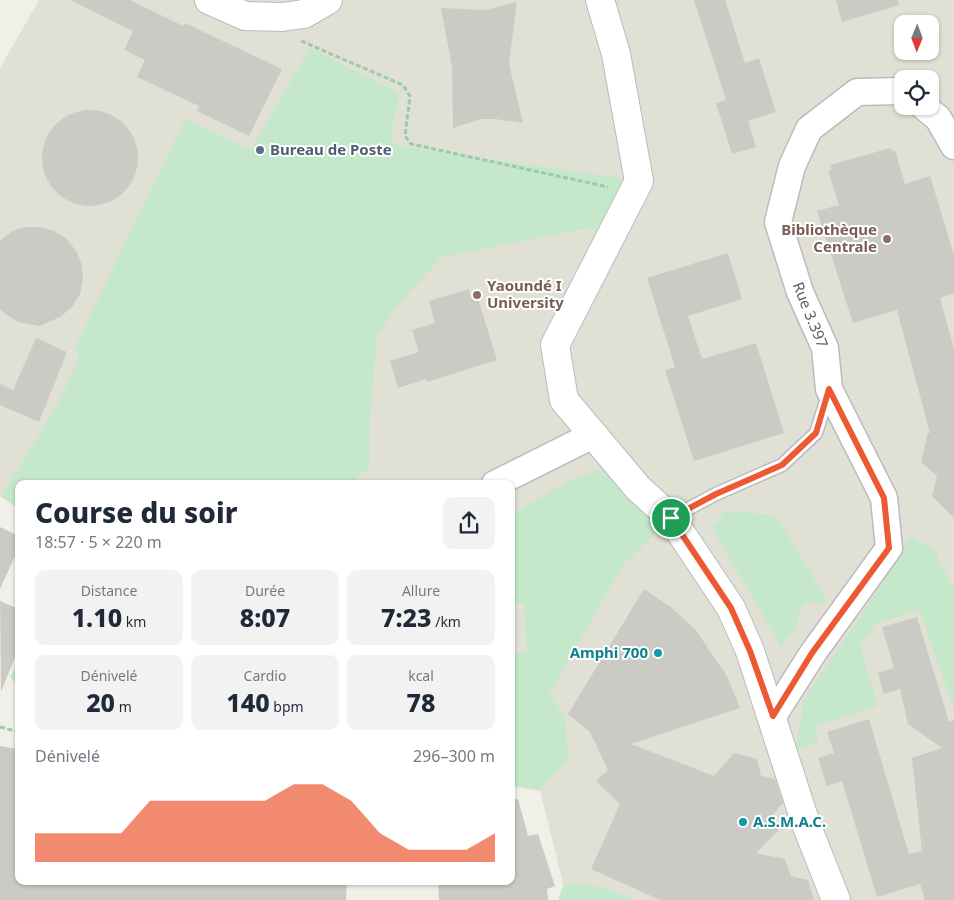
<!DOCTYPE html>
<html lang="fr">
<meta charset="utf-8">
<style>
:root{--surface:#fff;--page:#f2f2f3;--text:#1f2937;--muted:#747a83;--accent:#ec5932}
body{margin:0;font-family:"Noto Sans",sans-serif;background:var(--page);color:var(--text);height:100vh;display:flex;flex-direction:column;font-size:19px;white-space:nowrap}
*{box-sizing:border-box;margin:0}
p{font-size:16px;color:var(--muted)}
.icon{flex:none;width:28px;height:28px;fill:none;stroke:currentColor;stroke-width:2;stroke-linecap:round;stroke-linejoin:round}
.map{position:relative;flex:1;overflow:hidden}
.sheet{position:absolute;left:15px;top:480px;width:500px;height:405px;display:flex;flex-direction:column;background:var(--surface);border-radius:10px;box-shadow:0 1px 4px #0004}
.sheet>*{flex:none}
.needle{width:32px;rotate:181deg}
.tools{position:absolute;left:894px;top:15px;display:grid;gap:10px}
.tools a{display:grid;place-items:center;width:45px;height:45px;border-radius:10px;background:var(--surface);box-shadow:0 1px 4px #0004;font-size:25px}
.pin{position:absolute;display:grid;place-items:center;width:42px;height:42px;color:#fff;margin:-21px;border:2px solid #fff;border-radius:50%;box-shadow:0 1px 5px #0007}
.round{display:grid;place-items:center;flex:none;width:52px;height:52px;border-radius:10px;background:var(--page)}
.overview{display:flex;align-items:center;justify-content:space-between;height:85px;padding:0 20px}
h1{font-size:28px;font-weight:800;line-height:38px}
.stats{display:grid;grid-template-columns:repeat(3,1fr);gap:8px;height:85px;padding:5px 20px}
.stats div{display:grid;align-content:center;border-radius:10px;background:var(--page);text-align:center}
.stats b{font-size:25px;font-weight:800}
.stats small{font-size:14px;font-weight:400}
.stats p{font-size:14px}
.chart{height:140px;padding:10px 20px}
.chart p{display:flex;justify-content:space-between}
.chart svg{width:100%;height:90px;margin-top:5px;fill:var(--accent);opacity:.7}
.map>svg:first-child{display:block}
.education{fill:#e1e0d5;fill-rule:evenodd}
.green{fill:#c4e8c9}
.building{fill:#cccac5}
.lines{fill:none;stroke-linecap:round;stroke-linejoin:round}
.lane-casing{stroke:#babbc1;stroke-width:15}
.street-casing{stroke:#babbc1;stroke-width:29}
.secondary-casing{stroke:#b9bbc1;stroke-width:30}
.path{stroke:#9dc9af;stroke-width:3;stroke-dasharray:5 2.5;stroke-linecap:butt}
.lane{stroke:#fff;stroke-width:12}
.street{stroke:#fff;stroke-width:26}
.secondary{stroke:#fff;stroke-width:28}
.route-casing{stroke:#fff;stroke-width:10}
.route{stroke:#ec5932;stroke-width:6}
.service-dot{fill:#5c6f8a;stroke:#fff;stroke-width:2}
.education-dot{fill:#8d6e63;stroke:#fff;stroke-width:2}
.culture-dot{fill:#0f9aa8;stroke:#fff;stroke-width:2}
.labels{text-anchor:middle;stroke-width:4;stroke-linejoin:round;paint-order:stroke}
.service-label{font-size:15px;font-weight:bold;fill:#4e5e75;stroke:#fff;text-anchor:start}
.education-label{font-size:15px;font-weight:bold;fill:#785e54;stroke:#fff;text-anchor:end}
.street-label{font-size:15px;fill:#5f6168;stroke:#fff}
.culture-label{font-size:15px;font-weight:bold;fill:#0d838f;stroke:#fff;text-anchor:end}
</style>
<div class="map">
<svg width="954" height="900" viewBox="0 0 954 900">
<rect width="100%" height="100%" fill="#f1f0e8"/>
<path class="education" d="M 39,0 L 954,0 L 954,900 L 567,900 L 540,791 L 511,786 L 511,484 L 19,484 L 19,509 L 0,496 L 0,68 ZM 902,24 L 930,24 L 930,51 L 902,51 ZM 902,79 L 930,79 L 930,106 L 902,106 Z"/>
<g class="green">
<path d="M 310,48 L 395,90 L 400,95 L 391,131 L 392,141 L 399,146 L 639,181 L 616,225 L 578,230 L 442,257 L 404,298 L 377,335 L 369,430 L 369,467 L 350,484 L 19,484 L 19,509 L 1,496 L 58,404 L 79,357 L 75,347 L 185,119 L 251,150 Z"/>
<path d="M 616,463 L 671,518 L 623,565 L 549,694 L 565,717 L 568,760 L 539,790 L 511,786 L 511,654 L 527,651 L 524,603 L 511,604 L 511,515 L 571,480 Z"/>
<path d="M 725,511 L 776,515 L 827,600 L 826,602 L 804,603 L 795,628 L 781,646 L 712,528 Z"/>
<path d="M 911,536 L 935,550 L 951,586 L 954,585 L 954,710 L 920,610 L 876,624 L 860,644 L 877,706 L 816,726 L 818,742 L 795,751 L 805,697 L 860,617 Z"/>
<path d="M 19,662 L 19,687 L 10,677 Z"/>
<path d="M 574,882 L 608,889 L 635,900 L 558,900 L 562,888 Z"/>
</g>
<g class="building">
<path d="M 70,0 L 130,0 L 183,26 L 185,23 L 282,69 L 249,136 L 197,111 L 199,106 L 137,77 L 145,60 L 124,50 L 133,31 Z"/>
<path d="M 694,0 L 725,0 L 745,63 L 759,58 L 776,112 L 748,121 L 756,147 L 732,154 L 716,103 L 726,100 Z"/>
<path d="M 836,0 L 898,0 L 899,5 L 842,22 Z"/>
<path d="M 517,2 L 509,64 L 523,123 L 495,119 L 481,119 L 453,128 L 452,67 L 441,8 L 485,10 Z"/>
<circle cx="90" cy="158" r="48"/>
<path d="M 890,148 L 892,151 L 895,150 L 905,184 L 930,176 L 954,255 L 954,293 L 940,298 L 954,349 L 954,518 L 932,496 L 937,476 L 921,462 L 928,433 L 930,433 L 897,310 L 853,323 L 817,211 L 839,205 L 828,171 L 832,169 L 830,165 Z"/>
<path d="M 24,227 L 40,227 L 54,231 L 67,239 L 76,251 L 82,265 L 83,280 L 80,294 L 72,307 L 60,317 L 40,326 L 18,322 L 0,310 L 0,241 L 11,232 Z"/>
<path d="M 728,253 L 742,299 L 688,316 L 702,359 L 756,343 L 784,433 L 694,461 L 665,370 L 675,367 L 647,278 Z"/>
<path d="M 469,289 L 471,297 L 477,296 L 497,360 L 427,382 L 426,379 L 398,388 L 390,361 L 419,352 L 412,330 L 435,323 L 429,301 Z"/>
<path d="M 36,338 L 67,352 L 39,422 L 0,405 L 0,384 L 13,390 Z"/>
<path d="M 0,527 L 19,536 L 19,547 L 0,589 Z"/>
<path d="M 644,589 L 672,608 L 695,629 L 727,676 L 740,708 L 631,744 L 714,776 L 734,753 L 757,759 L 761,776 L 775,779 L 783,803 L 773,814 L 778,831 L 756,853 L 785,859 L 791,876 L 808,880 L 814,900 L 660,900 L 591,869 L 620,804 L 596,781 L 608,770 L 590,732 L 568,714 Z"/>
<path d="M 0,601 L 19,609 L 19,647 L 1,692 Z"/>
<path d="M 917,617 L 949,722 L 954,720 L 954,900 L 925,900 L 920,884 L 877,897 L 842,781 L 827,786 L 818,758 L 834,753 L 827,732 L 869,719 L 909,854 L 922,851 L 912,758 L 942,748 L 908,724 L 900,689 L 884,694 L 878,673 L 894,668 L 882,627 Z"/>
<path d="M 0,746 L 19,749 L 19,881 L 347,881 L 346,900 L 0,900 Z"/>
<path d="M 518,799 L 528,836 L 538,834 L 555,886 L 547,889 L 548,900 L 439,900 L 438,881 L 511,881 L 511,800 Z"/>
</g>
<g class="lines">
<g class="lane-casing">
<path id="lane" d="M 671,518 L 716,494 L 782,465 L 816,433 L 829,392"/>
</g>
<g class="street-casing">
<g id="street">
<path d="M 923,106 L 938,118 L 954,146"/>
<path d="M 495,484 L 593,435"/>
<path d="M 773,716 L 813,653 L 889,548 L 884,498 L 829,389 L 825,348 L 800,292 L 778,222 L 792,166 L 809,129 L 857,92 L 902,91"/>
</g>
</g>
<g class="secondary-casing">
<g id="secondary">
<path d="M 209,0 L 245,16 L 282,17 L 304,14 L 328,0"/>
<path d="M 600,0 L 616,54 L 639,181 L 555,345 L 564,400 L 638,488 L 671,518 L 731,608 L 750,651 L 806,824 L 836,900"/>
</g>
</g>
<g class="path">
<path d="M 301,41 L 403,85 L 410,96 L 405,136 L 411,144 L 608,187"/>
<path d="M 0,727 L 19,732"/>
</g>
<use href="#lane" class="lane"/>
<use href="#street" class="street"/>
<use href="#secondary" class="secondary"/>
</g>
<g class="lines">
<g class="route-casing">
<path id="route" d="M 829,389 L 884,498 L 889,548 L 812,653 L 773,716 L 750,651 L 731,608 L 671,518 L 716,494 L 782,465 L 816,433 Z"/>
</g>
<use href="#route" class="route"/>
</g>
<circle class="service-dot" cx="260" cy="150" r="5"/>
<g class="education-dot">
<circle cx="887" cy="239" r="5"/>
<circle cx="477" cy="295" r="5"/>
</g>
<g class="culture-dot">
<circle cx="658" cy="653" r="5"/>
<circle cx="743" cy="822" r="5"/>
</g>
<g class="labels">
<g class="service-label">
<text x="270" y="155">Bureau de Poste</text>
</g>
<g class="education-label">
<text x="877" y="235">Bibliothèque<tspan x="877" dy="17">Centrale</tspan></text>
<text x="487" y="291" text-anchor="start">Yaoundé I<tspan x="487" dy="17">University</tspan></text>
</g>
<g class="street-label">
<text transform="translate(810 315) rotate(68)" y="5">Rue 3.397</text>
</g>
<g class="culture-label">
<text x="648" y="658">Amphi 700</text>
<text x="753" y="827" text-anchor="start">A.S.M.A.C.</text>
</g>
</g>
</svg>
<div class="tools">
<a><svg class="needle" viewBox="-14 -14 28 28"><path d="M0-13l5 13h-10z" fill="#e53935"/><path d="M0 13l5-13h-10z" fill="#747a83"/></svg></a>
<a><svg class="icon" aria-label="locate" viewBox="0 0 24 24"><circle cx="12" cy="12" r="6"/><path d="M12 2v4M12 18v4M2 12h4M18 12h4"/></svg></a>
</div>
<div class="pin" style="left:671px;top:518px;background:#1e9e55"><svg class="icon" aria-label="arrive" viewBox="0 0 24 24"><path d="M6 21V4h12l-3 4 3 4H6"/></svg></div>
<section class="sheet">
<div class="overview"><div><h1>Course du soir</h1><p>18:57 · 5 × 220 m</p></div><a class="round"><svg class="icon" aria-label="share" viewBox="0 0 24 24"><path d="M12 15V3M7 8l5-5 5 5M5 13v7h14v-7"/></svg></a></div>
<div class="stats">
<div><p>Distance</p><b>1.10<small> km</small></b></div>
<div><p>Durée</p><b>8:07</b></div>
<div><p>Allure</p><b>7:23<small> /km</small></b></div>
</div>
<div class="stats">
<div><p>Dénivelé</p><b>20<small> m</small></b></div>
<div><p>Cardio</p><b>140<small> bpm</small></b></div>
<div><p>kcal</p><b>78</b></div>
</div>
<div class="chart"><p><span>Dénivelé</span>296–300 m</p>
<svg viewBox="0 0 160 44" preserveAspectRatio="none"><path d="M0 44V30L10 30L20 30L30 30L40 14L50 14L60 14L70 14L80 14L90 6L100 6L110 14L120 30L130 38L140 38L150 38L160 30V44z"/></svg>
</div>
</section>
</div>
